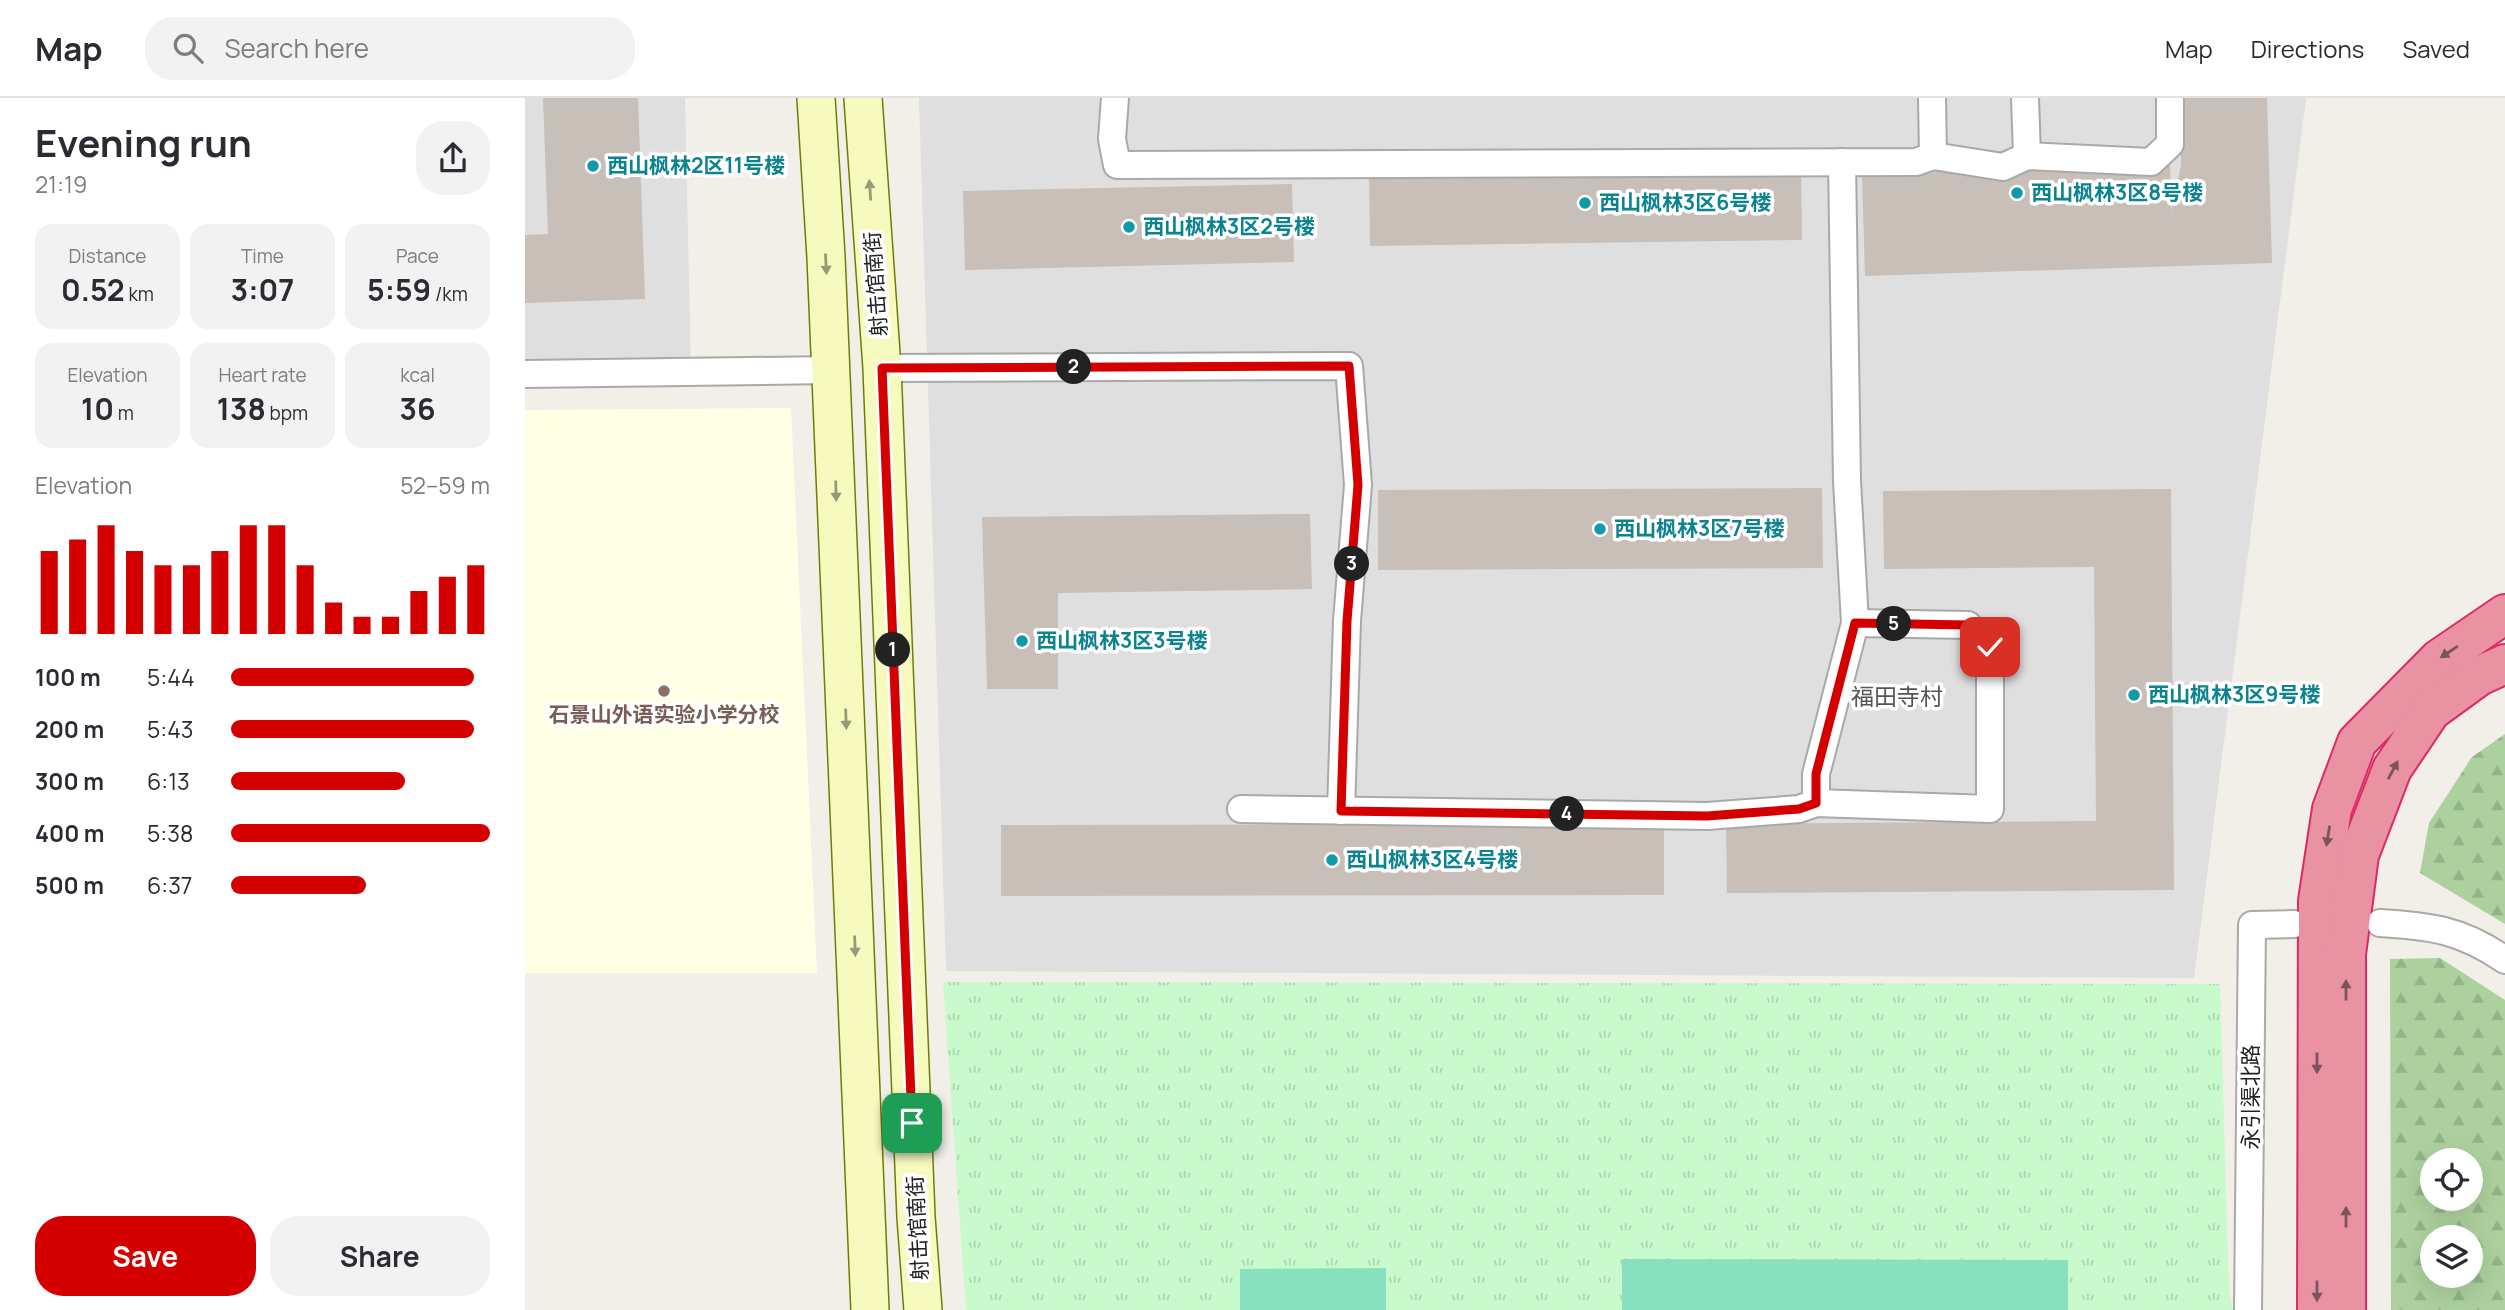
<!DOCTYPE html>
<meta charset="utf-8">
<style>
:root{--surface:#fff;--page:#f2f2f3;--text:#2b2b33;--muted:#7c7c81;--line:#e1e1e2;--accent:#d40000}
body{margin:0;font-family:Manrope,"Noto Sans SC",sans-serif;background:var(--page);color:var(--text);height:100vh;display:flex;flex-direction:column;font-size:26px;white-space:nowrap}
*{box-sizing:border-box;margin:0}
p{font-size:23px;color:var(--muted)}
.icon{flex:none;width:38px;height:38px;fill:none;stroke:currentColor;stroke-width:2;stroke-linecap:round;stroke-linejoin:round}
.map{position:relative;flex:1;overflow:hidden}
.side{display:flex;flex-direction:column;background:var(--surface);width:525px}
.side>*{flex:none}
.buttons{position:absolute;left:1895px;top:1050px;display:grid;gap:14px}
.buttons a{display:grid;place-items:center;width:63px;height:63px;border-radius:50%;background:var(--surface);box-shadow:0 7px 28px #0002;font-size:35px}
.pin{position:absolute;display:grid;place-items:center;width:60px;height:60px;color:#fff;margin:-30px;border-radius:14px;box-shadow:0 4px 10px #0006}
.km{position:absolute;width:35px;height:35px;margin:-18px;border-radius:50%;background:#222;color:#fff;font-size:19px;line-height:35px;text-align:center}
.round{display:grid;place-items:center;flex:none;width:74px;height:74px;border-radius:28px;background:var(--page)}
.summary{display:flex;align-items:center;justify-content:space-between;height:119px;padding:0 35px}
h1{font-size:38px;font-weight:700;line-height:52px}
.stats{display:grid;grid-template-columns:repeat(3,1fr);gap:10px;height:119px;padding:7px 35px}
.stats div{display:grid;align-content:center;border-radius:18px;background:var(--page);text-align:center}
.stats b{font-size:30px;font-weight:700}
.stats small{font-size:19px;font-weight:400}
.stats p{font-size:19px}
.chart{height:196px;padding:14px 35px}
.chart p{display:flex;justify-content:space-between}
.chart svg{width:100%;height:126px;margin-top:7px;stroke:var(--accent);stroke-width:6}
.cta{display:flex;gap:14px;margin-top:auto;padding:14px 35px}
.cta a{flex:1;height:80px;border-radius:28px;background:var(--accent);color:#fff;font-size:28px;font-weight:700;line-height:80px;text-align:center}
.cta a+a{background:var(--page);color:var(--text)}
ul{padding:0 35px;list-style:none;font-size:23px}
li{display:grid;grid-template-columns:112px 84px 1fr;align-items:center;height:52px}
li i{height:18px;border-radius:9px;background:var(--accent)}
header{display:flex;align-items:center;gap:42px;box-sizing:border-box;height:98px;padding:0 35px;background:var(--surface);border-bottom:2px solid var(--line)}
header strong{font-size:33px}
nav{display:flex;gap:38px;margin-inline-start:auto;font-size:24px}
.search{width:490px;height:63px;background:var(--page);display:flex;align-items:center;gap:18px;box-sizing:border-box;padding:0 24px;border-radius:28px;color:var(--muted);font-size:26px}
main{display:flex;flex:1;min-height:0}
.map>svg:first-child{display:block}
.residential{fill:#e0dfdf}
.education{fill:#ffffe5}
.forest{fill:url(#forest-firs);fill-rule:evenodd}
.park{fill:url(#park-tufts)}
.pitch{fill:#88e0be}
.building{fill:#c7bfb8}
.lines{fill:none;stroke-linecap:round;stroke-linejoin:round}
.minor-casing{stroke:#a9a9a9;stroke-width:30}
.secondary-casing{stroke:#707d05;stroke-width:40}
.motorway-casing{stroke:#dc2a67;stroke-width:42}
.minor{stroke:#fff;stroke-width:26}
.secondary{stroke:#f7fabf;stroke-width:37}
.motorway{stroke:#e892a2;stroke-width:38}
.oneway{fill:#979978}
.oneway2{fill:#7b545c}
.route-casing{stroke:#fff;stroke-width:14}
.route{stroke:#d40000;stroke-width:9}
.culture-dot{fill:#0f9aa8;stroke:#fff;stroke-width:2.5}
.education-dot{fill:#8d6e63;stroke:#fff;stroke-width:2.5}
.labels{text-anchor:middle;stroke-width:7;stroke-linejoin:round;paint-order:stroke}
.culture-label{font-size:21px;font-weight:bold;fill:#0d838f;stroke:#fff;text-anchor:start}
.street-label{font-size:21px;fill:#222;stroke:#fff}
.education-label{font-size:21px;font-weight:bold;fill:#785e54;stroke:#fff}
.neighbourhood-label{font-size:23px;fill:#555;stroke:#fff}
</style>
<header>
<strong>Map</strong>
<div class="search"><svg class="icon" aria-label="search" viewBox="0 0 24 24"><circle cx="10" cy="10" r="6"/><path d="M15 15l6 6"/></svg>Search here</div>
<nav><a>Map</a><a>Directions</a><a>Saved</a></nav>
</header>
<main>
<section class="side">
<div class="summary"><div><h1>Evening run</h1><p>21:19</p></div><a class="round"><svg class="icon" aria-label="share" viewBox="0 0 24 24"><path d="M12 15V3M7 8l5-5 5 5M5 13v7h14v-7"/></svg></a></div>
<div class="stats">
<div><p>Distance</p><b>0.52<small> km</small></b></div>
<div><p>Time</p><b>3:07</b></div>
<div><p>Pace</p><b>5:59<small> /km</small></b></div>
</div>
<div class="stats">
<div><p>Elevation</p><b>10<small> m</small></b></div>
<div><p>Heart rate</p><b>138<small> bpm</small></b></div>
<div><p>kcal</p><b>36</b></div>
</div>
<div class="chart"><p><span>Elevation</span>52–59 m</p>
<svg viewBox="0 0 160 44" preserveAspectRatio="none"><path d="M5 44V15M15 44V11M25 44V6M35 44V15M45 44V20M55 44V20M65 44V15M75 44V6M85 44V6M95 44V20M105 44V33M115 44V38M125 44V38M135 44V29M145 44V24M155 44V20"/></svg>
</div>
<ul>
<li><b>100 m</b>5:44<i style="width:94%"></i></li>
<li><b>200 m</b>5:43<i style="width:94%"></i></li>
<li><b>300 m</b>6:13<i style="width:67%"></i></li>
<li><b>400 m</b>5:38<i style="width:100%"></i></li>
<li><b>500 m</b>6:37<i style="width:52%"></i></li>
</ul>
<div class="cta"><a>Save</a><a>Share</a></div>
</section>
<div class="map">
<svg width="1980" height="1212" viewBox="0 0 1980 1212">
<defs>
<pattern id="forest-firs" width="22" height="20" patternUnits="userSpaceOnUse" patternTransform="scale(1.75)"><rect width="22" height="20" fill="#add19e"/><path d="M5 1l3.5 6h-7zM16 11l3.5 6h-7z" fill="#95b388"/></pattern>
<pattern id="park-tufts" width="24" height="20" patternUnits="userSpaceOnUse" patternTransform="scale(1.75)"><rect width="24" height="20" fill="#c8facc"/><path d="M3 7l-1-3M5 7V3M7 7l1-3M15 17l-1-3M17 17v-4M19 17l1-3" fill="none" stroke="#acd6af"/></pattern>
</defs>
<rect width="100%" height="100%" fill="#f2efe9"/>
<g class="residential">
<path d="M 0,0 L 160,0 L 166,277 L 0,280 Z"/>
<path d="M 394,0 L 1781,0 L 1669,880 L 421,873 Z"/>
</g>
<path class="education" d="M 266,310 L 292,875 L 0,875 L 0,312 Z"/>
<g class="forest">
<path d="M 1980,636 L 1980,826 L 1895,775 L 1904,725 L 1947,659 Z"/>
<path d="M 1915,860 L 1980,902 L 1980,1212 L 1866,1212 L 1865,861 ZM 1908,1062 L 1946,1062 L 1946,1101 L 1908,1101 ZM 1908,1139 L 1946,1139 L 1946,1178 L 1908,1178 Z"/>
</g>
<path class="park" d="M 418,884 L 1695,886 L 1704,1193 L 1708,1212 L 441,1212 Z"/>
<g class="pitch">
<path d="M 1097,1161 L 1543,1162 L 1543,1212 L 1097,1212 Z"/>
<path d="M 861,1170 L 861,1212 L 715,1212 L 715,1171 Z"/>
</g>
<g class="building">
<path d="M 18,0 L 113,0 L 120,201 L 0,205 L 0,137 L 23,136 Z"/>
<path d="M 1654,0 L 1742,0 L 1747,165 L 1340,178 L 1337,76 L 1645,66 L 1646,113 L 1656,67 Z"/>
<path d="M 1276,61 L 1277,142 L 845,148 L 844,68 Z"/>
<path d="M 767,86 L 769,164 L 440,172 L 438,93 Z"/>
<path d="M 1297,390 L 1298,470 L 853,472 L 853,392 Z"/>
<path d="M 1646,391 L 1649,792 L 1202,795 L 1201,726 L 1571,723 L 1569,469 L 1359,471 L 1358,393 Z"/>
<path d="M 785,416 L 787,491 L 533,495 L 533,591 L 462,591 L 457,419 Z"/>
<path d="M 1139,726 L 1139,797 L 476,798 L 476,727 Z"/>
</g>
<g class="lines">
<g class="minor-casing">
<g id="minor">
<path d="M 590,0 L 587,41 L 592,67 L 1391,64 L 1408,58 L 1478,69 L 1502,58 L 1626,64 L 1645,46 L 1645,0"/>
<path d="M 1407,0 L 1408,58"/>
<path d="M 1500,0 L 1502,58"/>
<path d="M 357,270 L 824,268 L 833,387 L 822,523 L 816,713"/>
<path d="M 0,276 L 306,272"/>
<path d="M 1291,705 L 1291,676 L 1330,525 L 1322,383 L 1317,64"/>
<path d="M 716,711 L 1182,718 L 1274,711 L 1291,705 L 1465,711 L 1465,549 L 1443,527 L 1330,525"/>
<path d="M 1855,825 C 1906,828 1937,832 1980,862"/>
<path d="M 1723,1212 L 1727,827 L 1769,826"/>
</g>
</g>
<g class="secondary-casing">
<g id="secondary">
<path d="M 291,0 L 301,159 L 345,1212"/>
<path d="M 338,0 L 357,270 L 391,1119 L 398,1212"/>
</g>
</g>
<g class="motorway-casing">
<g id="motorway">
<path d="M 1792,1212 L 1793,803 L 1807,711 L 1832,644 L 1914,561 L 1980,516"/>
<path d="M 1821,1212 L 1821,856 L 1834,757 L 1867,671 L 1906,613 L 1954,578 L 1980,566"/>
</g>
</g>
<use href="#minor" class="minor"/>
<use href="#secondary" class="secondary"/>
<use href="#motorway" class="motorway"/>
</g>
<defs><path id="oneway-solid" d="M-6-.8H1V-3.2L6.5 0L1 3.2V.8H-6Z" transform="scale(1.75)"/></defs>
<g class="oneway">
<use href="#oneway-solid" transform="translate(345 92) rotate(-94)"/>
<use href="#oneway-solid" transform="translate(301 166) rotate(87)"/>
<use href="#oneway-solid" transform="translate(311 393) rotate(88)"/>
<use href="#oneway-solid" transform="translate(321 621) rotate(88)"/>
<use href="#oneway-solid" transform="translate(330 848) rotate(88)"/>
</g>
<g class="oneway2">
<use href="#oneway-solid" transform="translate(1924 554) rotate(146)"/>
<use href="#oneway-solid" transform="translate(1868 672) rotate(-62)"/>
<use href="#oneway-solid" transform="translate(1803 738) rotate(99)"/>
<use href="#oneway-solid" transform="translate(1821 892) rotate(-90)"/>
<use href="#oneway-solid" transform="translate(1792 965) rotate(90)"/>
<use href="#oneway-solid" transform="translate(1821 1119) rotate(-90)"/>
<use href="#oneway-solid" transform="translate(1792 1193) rotate(90)"/>
</g>
<g class="lines">
<g class="route-casing">
<path id="route" d="M 387,1025 L 357,270 L 824,268 L 833,387 L 822,523 L 816,713 L 1182,718 L 1274,711 L 1291,705 L 1291,676 L 1330,525 L 1443,527 L 1465,549"/>
</g>
<use href="#route" class="route"/>
</g>
<g class="culture-dot">
<circle cx="68" cy="68" r="7"/>
<circle cx="1492" cy="95" r="7"/>
<circle cx="1060" cy="105" r="7"/>
<circle cx="604" cy="129" r="7"/>
<circle cx="1075" cy="431" r="7"/>
<circle cx="497" cy="543" r="7"/>
<circle cx="1609" cy="597" r="7"/>
<circle cx="807" cy="762" r="7"/>
</g>
<circle class="education-dot" cx="139" cy="593" r="7"/>
<g class="labels">
<g class="culture-label">
<text x="82" y="75">西山枫林2区11号楼</text>
<text x="1506" y="102">西山枫林3区8号楼</text>
<text x="1074" y="112">西山枫林3区6号楼</text>
<text x="618" y="136">西山枫林3区2号楼</text>
<text x="1089" y="438">西山枫林3区7号楼</text>
<text x="511" y="550">西山枫林3区3号楼</text>
<text x="1623" y="604">西山枫林3区9号楼</text>
<text x="821" y="769">西山枫林3区4号楼</text>
</g>
<g class="street-label">
<text transform="translate(351 186) rotate(-94)" y="7">射击馆南街</text>
<text transform="translate(1726 999) rotate(-90)" y="7">永引渠北路</text>
<text transform="translate(393 1130) rotate(-93)" y="7">射击馆南街</text>
</g>
<g class="education-label">
<text x="139" y="624">石景山外语实验小学分校</text>
</g>
<g class="neighbourhood-label">
<text x="1372" y="607">福田寺村</text>
</g>
</g>
</svg>
<div class="buttons">
<a><svg class="icon" aria-label="locate" viewBox="0 0 24 24"><circle cx="12" cy="12" r="6"/><path d="M12 2v4M12 18v4M2 12h4M18 12h4"/></svg></a>
<a><svg class="icon" aria-label="layers" viewBox="0 0 24 24"><path d="M12 4l9 5-9 5-9-5zM3 14l9 5 9-5"/></svg></a>
</div>
<div class="pin" style="left:387px;top:1025px;background:#1e9e55"><svg class="icon" aria-label="arrive" viewBox="0 0 24 24"><path d="M6 21V4h12l-3 4 3 4H6"/></svg></div>
<div class="pin" style="left:1465px;top:549px;background:#d93025"><svg class="icon" aria-label="check" viewBox="0 0 24 24"><path d="M5 12l5 5 9-10"/></svg></div>
<b class="km" style="left:368px;top:552px">1</b>
<b class="km" style="left:549px;top:269px">2</b>
<b class="km" style="left:827px;top:466px">3</b>
<b class="km" style="left:1042px;top:716px">4</b>
<b class="km" style="left:1369px;top:526px">5</b>
</div>
</main>
